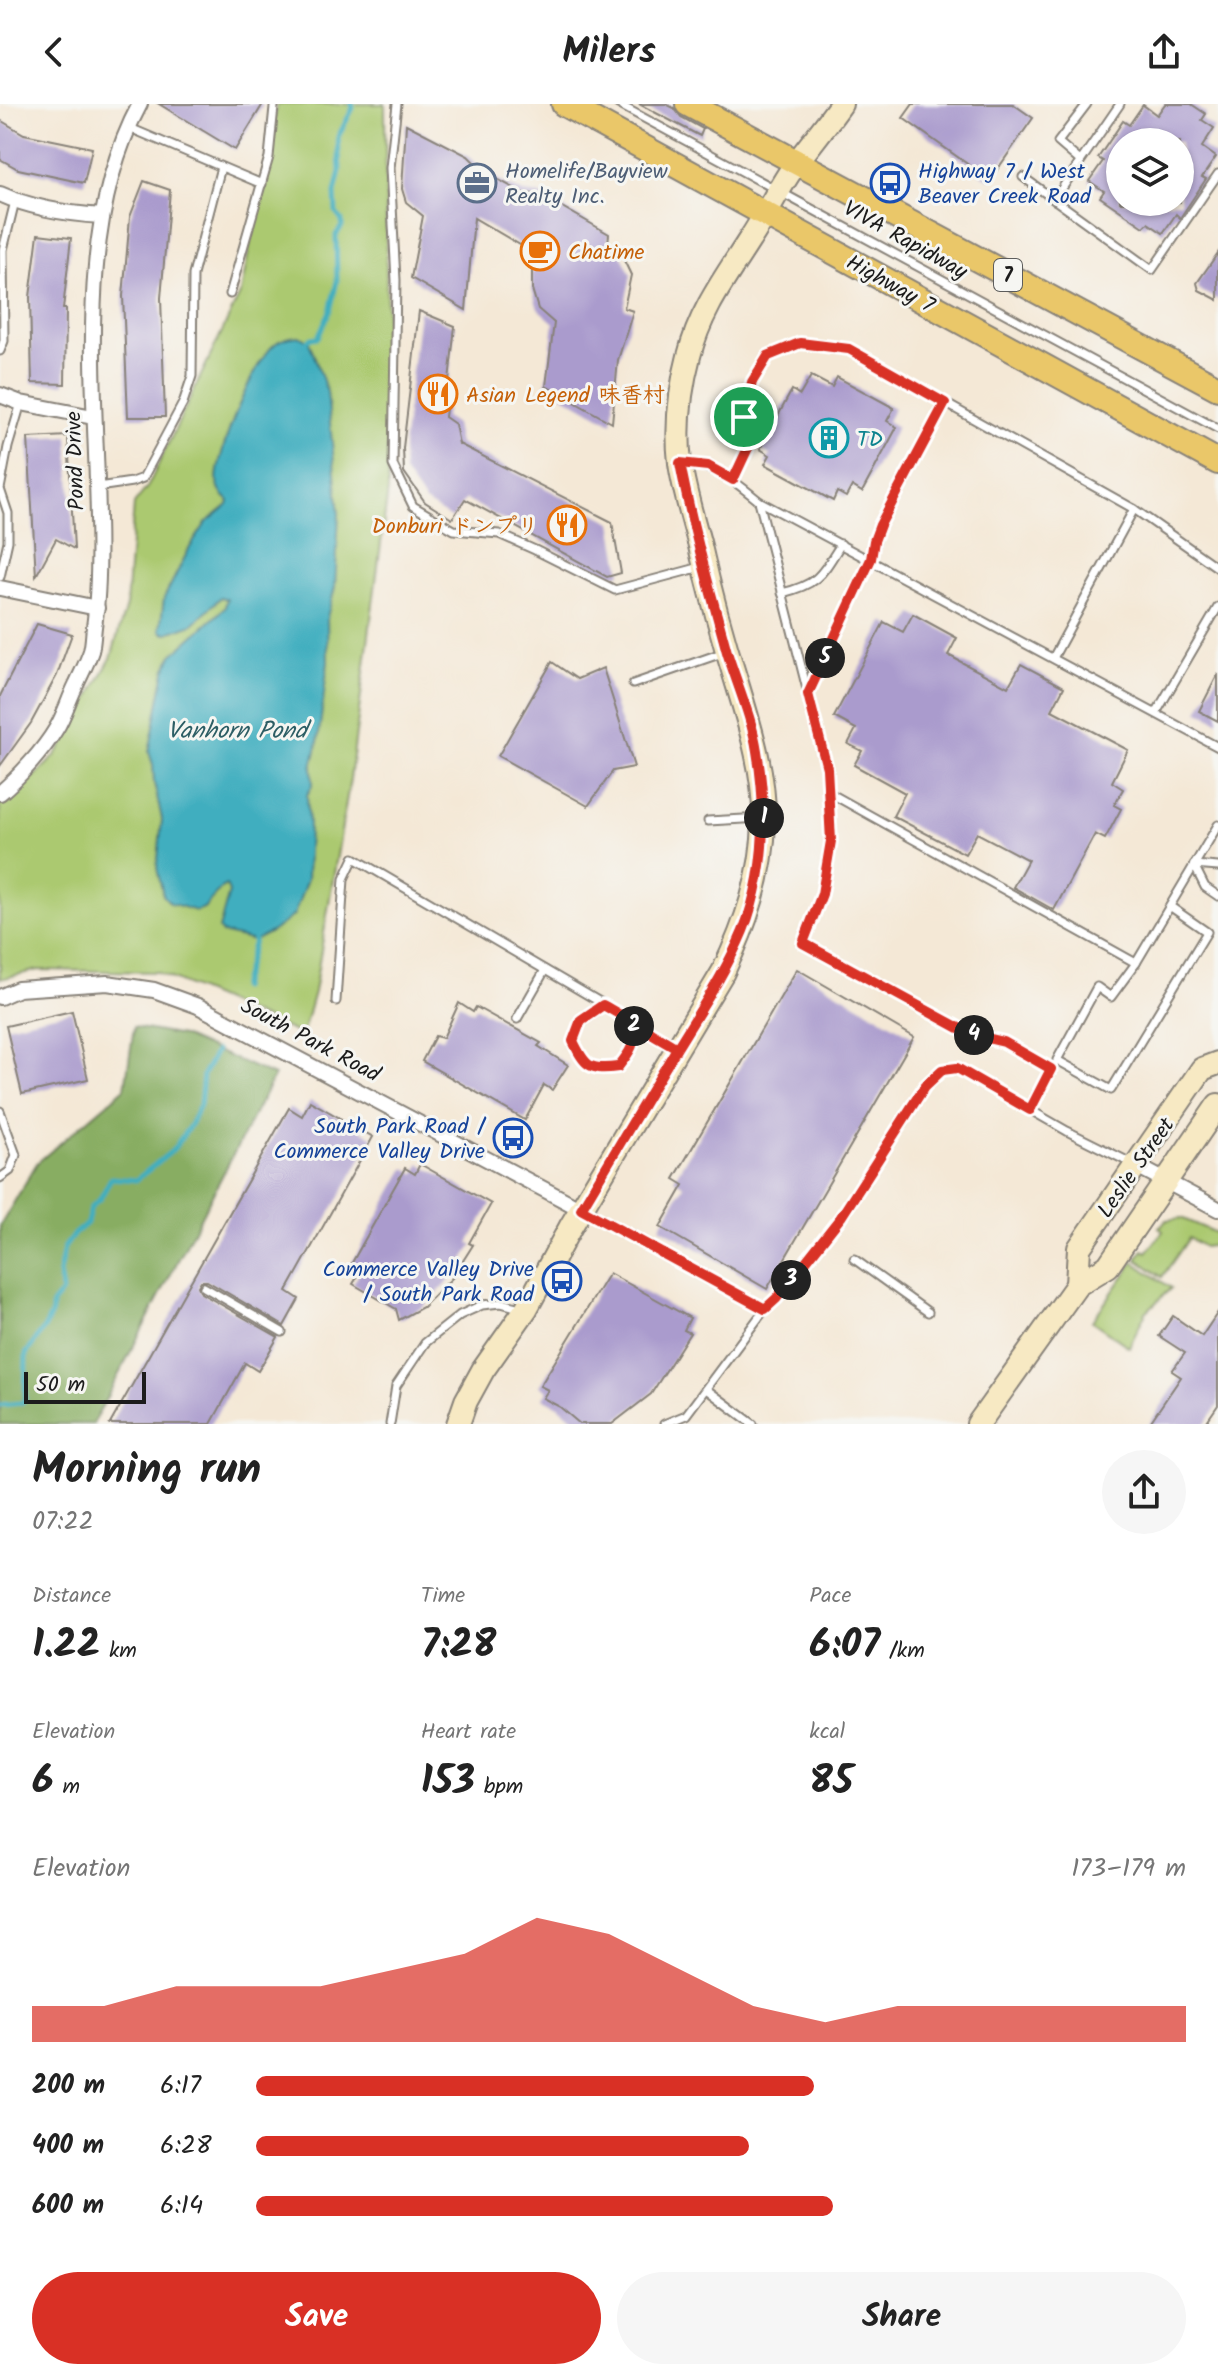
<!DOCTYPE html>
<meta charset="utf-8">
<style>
:root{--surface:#fff;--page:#f6f6f6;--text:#222;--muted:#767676;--accent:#d93025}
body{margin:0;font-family:Kalam,"LXGW WenKai TC","Klee One",sans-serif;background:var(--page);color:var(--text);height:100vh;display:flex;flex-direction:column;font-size:30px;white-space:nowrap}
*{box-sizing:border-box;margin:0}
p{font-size:26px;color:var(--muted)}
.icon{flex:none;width:44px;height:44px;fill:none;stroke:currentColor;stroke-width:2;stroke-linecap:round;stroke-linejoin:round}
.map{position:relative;height:1320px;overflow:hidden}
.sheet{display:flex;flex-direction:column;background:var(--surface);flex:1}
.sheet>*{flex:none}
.buttons{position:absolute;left:1106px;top:24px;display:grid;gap:16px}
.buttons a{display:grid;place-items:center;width:88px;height:88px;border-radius:50%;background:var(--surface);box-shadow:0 2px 6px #0004;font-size:40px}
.scale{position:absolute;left:24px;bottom:20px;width:122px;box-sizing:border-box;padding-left:8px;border:4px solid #1c1c1c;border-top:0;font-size:22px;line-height:28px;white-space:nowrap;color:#1c1c1c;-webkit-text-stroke:6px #f6f6f2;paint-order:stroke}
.pin{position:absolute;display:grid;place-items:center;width:68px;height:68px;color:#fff;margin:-34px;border:4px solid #fff;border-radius:50%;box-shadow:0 2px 8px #0007}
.km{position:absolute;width:40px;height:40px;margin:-20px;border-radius:50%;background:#222;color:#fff;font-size:22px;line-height:40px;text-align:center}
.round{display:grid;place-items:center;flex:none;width:84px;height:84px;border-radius:42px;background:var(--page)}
.summary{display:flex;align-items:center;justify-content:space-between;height:136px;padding:0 32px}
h1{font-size:44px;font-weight:700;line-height:60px}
.figures{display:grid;grid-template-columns:repeat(3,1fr);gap:12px;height:136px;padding:8px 32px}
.figures div{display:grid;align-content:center}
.figures b{font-size:40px;font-weight:700}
.figures small{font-size:22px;font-weight:400}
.figures p{font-size:22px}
.chart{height:224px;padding:16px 32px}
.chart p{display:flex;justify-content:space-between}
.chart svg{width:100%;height:144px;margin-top:8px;fill:var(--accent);opacity:.7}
.button{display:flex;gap:16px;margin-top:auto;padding:16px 32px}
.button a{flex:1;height:92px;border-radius:48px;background:var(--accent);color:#fff;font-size:32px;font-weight:700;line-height:92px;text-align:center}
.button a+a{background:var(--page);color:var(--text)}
ul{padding:0 32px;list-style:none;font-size:26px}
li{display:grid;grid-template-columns:128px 96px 1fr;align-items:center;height:60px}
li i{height:20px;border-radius:10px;background:var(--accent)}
header{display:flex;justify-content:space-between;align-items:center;height:104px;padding:0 32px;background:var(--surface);font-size:36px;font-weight:700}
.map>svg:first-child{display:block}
.green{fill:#abc970;stroke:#647246;stroke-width:2}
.forest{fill:#88ad62;stroke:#52643f;stroke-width:2}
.water{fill:#41aebf;stroke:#2e656e;stroke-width:2}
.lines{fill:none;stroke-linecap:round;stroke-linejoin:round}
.stream{stroke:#41aebf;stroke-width:5}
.building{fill:#aa9bcd;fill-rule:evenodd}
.lane-casing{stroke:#888279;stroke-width:11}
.street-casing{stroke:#888279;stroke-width:18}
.secondary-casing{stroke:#888279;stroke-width:26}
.primary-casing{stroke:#888279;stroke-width:28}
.lane{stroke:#fff;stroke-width:7}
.street{stroke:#fff;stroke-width:14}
.secondary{stroke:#f7e9c3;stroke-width:22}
.primary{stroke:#eac769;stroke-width:24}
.route-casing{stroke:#fff;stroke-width:16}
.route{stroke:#d93025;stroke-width:10}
.labels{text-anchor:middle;stroke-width:6;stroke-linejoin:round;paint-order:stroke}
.shield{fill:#f6f6f2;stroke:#5d5d5c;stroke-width:2}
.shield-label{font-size:20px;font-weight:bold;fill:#1c1c1c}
.service-label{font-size:22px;fill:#4e5e75;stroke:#f6f6f2;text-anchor:start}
.transit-label{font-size:22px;fill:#164399;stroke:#f6f6f2;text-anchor:end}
.street-label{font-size:22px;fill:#1c1c1c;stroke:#f6f6f2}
.food-label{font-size:22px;fill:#c56008;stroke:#f6f6f2;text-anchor:start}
.culture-label{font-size:22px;fill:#0d838f;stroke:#f6f6f2;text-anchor:start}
.water-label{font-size:24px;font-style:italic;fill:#2d5e65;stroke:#f6f6f2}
</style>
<header><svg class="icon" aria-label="back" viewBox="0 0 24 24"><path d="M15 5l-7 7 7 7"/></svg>Milers<svg class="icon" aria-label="share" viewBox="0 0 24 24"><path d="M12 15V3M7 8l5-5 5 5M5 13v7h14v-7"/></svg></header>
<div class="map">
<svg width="1218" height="1320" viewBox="0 0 1218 1320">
<rect width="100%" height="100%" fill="#f6f6f2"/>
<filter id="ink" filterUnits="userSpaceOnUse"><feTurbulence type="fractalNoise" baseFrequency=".0125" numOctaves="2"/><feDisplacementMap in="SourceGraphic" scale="16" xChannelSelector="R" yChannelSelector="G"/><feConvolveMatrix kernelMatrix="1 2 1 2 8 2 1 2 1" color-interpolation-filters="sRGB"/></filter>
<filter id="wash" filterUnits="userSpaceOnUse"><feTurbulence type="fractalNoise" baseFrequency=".006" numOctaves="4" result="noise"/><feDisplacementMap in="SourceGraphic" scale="32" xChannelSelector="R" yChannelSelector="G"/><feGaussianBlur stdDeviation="1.8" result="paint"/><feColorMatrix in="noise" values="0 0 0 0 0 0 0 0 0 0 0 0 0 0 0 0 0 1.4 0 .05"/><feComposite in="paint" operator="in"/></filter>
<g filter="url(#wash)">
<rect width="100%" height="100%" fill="#f4e8d6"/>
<g class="green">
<path d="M 277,0 L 385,0 L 388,386 L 350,675 L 314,888 L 302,931 L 157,868 L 38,866 L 0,875 L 0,701 L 27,673 L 36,671 L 54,653 L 66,636 L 111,554 L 126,502 L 134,400 L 148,382 L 241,188 Z"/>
<path d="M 1181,1114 L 1218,1130 L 1218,1141 L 1204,1143 L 1189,1134 L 1162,1173 L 1137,1155 L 1143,1146 L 1147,1148 L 1163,1127 L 1159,1123 L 1167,1116 Z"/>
<path d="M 1134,1158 L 1171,1184 L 1146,1208 L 1129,1243 L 1092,1217 Z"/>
</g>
<path class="forest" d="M 134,923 L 182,932 L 274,972 L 93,1320 L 0,1320 L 0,1122 L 37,1059 L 125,984 Z"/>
<path class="water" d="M 298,232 L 308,236 L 311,243 L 327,288 L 339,410 L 335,483 L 327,513 L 328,558 L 318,638 L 312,663 L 313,680 L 307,691 L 309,720 L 307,775 L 294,811 L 273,827 L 254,837 L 222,829 L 219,825 L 229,788 L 226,781 L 222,783 L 204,804 L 196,807 L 170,799 L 163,791 L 157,764 L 162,715 L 154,679 L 153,661 L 149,648 L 165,567 L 172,551 L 217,511 L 225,503 L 227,495 L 221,493 L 193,520 L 165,530 L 160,526 L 164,494 L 189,445 L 206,419 L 228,401 L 229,397 C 223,392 217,385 217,376 C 217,348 253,258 275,240 C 282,234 289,233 298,232 Z"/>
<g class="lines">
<g class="stream">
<path d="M 308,236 L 311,234 L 318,233 L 330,207 L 337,177 L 336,131 L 342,122 L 342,117 L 336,109 L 335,89 L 340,67 L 338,33 L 353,4 L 352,0"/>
<path d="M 241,884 L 254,837"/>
<path d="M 0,1301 L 21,1299 L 25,1295 L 26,1250 L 45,1223 L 52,1208 L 52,1200 L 62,1188 L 59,1169 L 64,1144 L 74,1130 L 87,1119 L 91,1103 L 100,1095 L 111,1074 L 136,1076 L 172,1047 L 189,1023 L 200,1001 L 203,971 L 216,947"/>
</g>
</g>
<g id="blocks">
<g class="building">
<path d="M 159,0 L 263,0 L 235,46 Z"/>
<path d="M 639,0 L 666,0 L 674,4 L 681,13 L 703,25 L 700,32 Z"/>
<path d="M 913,0 L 1013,0 L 1033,14 L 990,76 L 903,14 Z"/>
<path d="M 1165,0 L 1191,0 L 1206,10 L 1202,16 L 1214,24 L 1202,43 L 1216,53 L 1202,73 L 1206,75 L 1180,114 L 1176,110 L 1163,129 L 1148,119 L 1144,123 L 1100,93 L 1104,87 L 1089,77 L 1103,57 L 1098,54 L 1123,17 L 1129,21 L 1143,1 L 1157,11 ZM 1120,38 L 1180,38 L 1180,98 L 1120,98 Z"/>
<path d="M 0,16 L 24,30 L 92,44 L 84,79 L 18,65 L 0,55 Z"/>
<path d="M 406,20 L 468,52 L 484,68 L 523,89 L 541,91 L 609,130 L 608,139 L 619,146 L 631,171 L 624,204 L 633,207 L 618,256 L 612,319 L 546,282 L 554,219 L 538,205 L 532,185 L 532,164 L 537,151 L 474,114 L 466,206 L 411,174 L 423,112 L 406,98 L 402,85 Z"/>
<path d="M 144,77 L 170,86 L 161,194 L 165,313 L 128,313 L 123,192 L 130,113 Z"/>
<path d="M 38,130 L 71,134 L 63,205 L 66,205 L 65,280 L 32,279 L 30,193 Z"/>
<path d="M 1218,149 L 1218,196 L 1199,186 L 1197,179 Z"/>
<path d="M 419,207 L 455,222 L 445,313 L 455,320 L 459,340 L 612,418 L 621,469 L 607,473 L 465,395 L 452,415 L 425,398 L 404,368 L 403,344 Z"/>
<path d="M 811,272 L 832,283 L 837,273 L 894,304 L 887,317 L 897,323 L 862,388 L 852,382 L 846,393 L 837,388 L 833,397 L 765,360 L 770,351 L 760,345 L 792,286 L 800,291 Z"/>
<path d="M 68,332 L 74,445 L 56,435 L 36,472 L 28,334 Z"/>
<path d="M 913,510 L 957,534 L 948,551 L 1008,583 L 1021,560 L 1064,583 L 1052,606 L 1128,646 L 1112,678 L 1123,685 L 1114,701 L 1121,705 L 1105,735 L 1095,730 L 1054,806 L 1013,783 L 1028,756 L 977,729 L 965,750 L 893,712 L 905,689 L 854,661 L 862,647 L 848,640 L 856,625 L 834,613 L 884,518 L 903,528 Z"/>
<path d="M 37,520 L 72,530 L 57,571 L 31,619 L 0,662 L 0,592 Z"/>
<path d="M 552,558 L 577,575 L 603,564 L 634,663 L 613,667 L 588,702 L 498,652 Z"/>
<path d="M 1218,570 L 1218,617 L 1199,607 Z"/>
<path d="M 797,865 L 914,933 L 767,1185 L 660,1123 L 684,1081 L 674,1075 Z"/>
<path d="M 459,899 L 473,908 L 476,903 L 541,939 L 538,942 L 568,961 L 552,986 L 544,981 L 525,1016 L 422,957 L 435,932 L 443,934 Z"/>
<path d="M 72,907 L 88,975 L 22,990 L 6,922 Z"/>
<path d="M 310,997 L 373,1033 L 287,1187 L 299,1195 L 284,1222 L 207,1177 L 201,1177 L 198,1182 L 201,1189 L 278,1233 L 258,1267 L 245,1259 L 211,1320 L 110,1320 L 289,1004 L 302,1012 Z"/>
<path d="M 420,1060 L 491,1100 L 469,1139 L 473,1141 L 452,1174 L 423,1203 L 399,1216 L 396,1205 L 353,1180 L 359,1170 L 349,1164 L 405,1064 L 415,1070 Z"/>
<path d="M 609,1169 L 690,1214 L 684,1226 L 690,1229 L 651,1290 L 612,1320 L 580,1320 L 560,1303 L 543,1294 L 548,1286 L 540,1282 Z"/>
<path d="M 1218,1208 L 1218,1301 L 1205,1320 L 1149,1320 L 1181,1273 L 1172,1267 L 1185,1249 L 1159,1232 L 1173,1212 L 1202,1232 Z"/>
</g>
</g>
</g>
<g filter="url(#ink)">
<use href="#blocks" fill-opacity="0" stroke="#888279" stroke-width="2"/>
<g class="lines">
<g class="lane-casing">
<g id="lane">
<path d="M 397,0 L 390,64 L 396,176 L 393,361 L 413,402 L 454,426 L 499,430 L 535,446 L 615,486 L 701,463"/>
<path d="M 618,0 L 1218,325"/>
<path d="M 130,24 L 262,80"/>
<path d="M 1080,57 L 1058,38 L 1087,0"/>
<path d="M 1023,73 L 1152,166 L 1218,70"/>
<path d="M 1054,96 L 1120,0"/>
<path d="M 230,190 L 269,53 L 274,3"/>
<path d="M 0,247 L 4,237 L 3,146 L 15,97"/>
<path d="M 685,359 C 719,363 733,376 759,397 L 1218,643"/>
<path d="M 733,376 L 748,344 L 744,313 L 752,278 L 768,252 L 800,239 L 849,245 L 945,299"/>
<path d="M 98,383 L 132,378 L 143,374 L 183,299 L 192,272 L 193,171 L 221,63"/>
<path d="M 759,397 L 827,664 L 831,737 L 822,790 L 803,839 L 970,930 L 1004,938 L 1051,965"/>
<path d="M 0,473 L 8,437 L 8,409 L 0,385 L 8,343 L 21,299"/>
<path d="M 782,489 C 819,480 822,470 841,440"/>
<path d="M 1053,554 L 1134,405"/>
<path d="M 633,580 L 725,548"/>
<path d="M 808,589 L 871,455 L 880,421 L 945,299 L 1134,405 L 1218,464"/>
<path d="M 1156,609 L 1218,503"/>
<path d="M 828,688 L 1136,859"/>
<path d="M 708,717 L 762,714"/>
<path d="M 1194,761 L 1205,783 L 1218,792"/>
<path d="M 1194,761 L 1218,763"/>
<path d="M 1171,803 L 1207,828 L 1111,986 L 1057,956 L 1097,883 L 1111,893 L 1136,859 L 1218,721"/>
<path d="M 336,897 L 344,775 L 354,754 L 675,942"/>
<path d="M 603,901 L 581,916 L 573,937 C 585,962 589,967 618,963 C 631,947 636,940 634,918"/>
<path d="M 517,915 L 545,866"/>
<path d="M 1030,1006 L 1054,961"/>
<path d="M 0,1007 L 16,1051 L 10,1067 L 0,1074"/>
<path d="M 583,1106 L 765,1205"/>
<path d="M 854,1155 L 928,1208"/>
<path d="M 204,1183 L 282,1228"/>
<path d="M 706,1285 L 753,1320"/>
<path d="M 390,1320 L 396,1282 L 425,1239 L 460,1211 L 482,1201 L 501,1199 L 524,1205"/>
<path d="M 664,1320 L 686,1311 L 765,1205 L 777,1194 L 841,1113 L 925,982 L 942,966 L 957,964 L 1067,1027 L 1131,1059"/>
</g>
</g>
<g class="street-casing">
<g id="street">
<path d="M 0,90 C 31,104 69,110 102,112"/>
<path d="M 0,291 L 21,299 L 93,313"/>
<path d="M 0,484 L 97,504"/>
<path d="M 0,689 C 19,673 43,647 56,625 C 64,612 69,595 76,581 C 81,570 87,559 91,547 C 93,540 93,531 94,523 C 99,487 99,450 98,414 C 96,280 74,122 140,0"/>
<path d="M 0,893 L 18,885 L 107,879 L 154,886 L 198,902 L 581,1105"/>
<path d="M 1137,1062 L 1218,1105"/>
</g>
</g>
<g class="secondary-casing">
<g id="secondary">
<path d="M 1077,1181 L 1079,1144 L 1202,965 L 1218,959"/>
<path d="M 458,1320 L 466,1297 L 483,1266 L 526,1205 L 571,1122 L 723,868 C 746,820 763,771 764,717 C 765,669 750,622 736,576 C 722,532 710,487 700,442 C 693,415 684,387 680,359 C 676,324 680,286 689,252 C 700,207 726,173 750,135 C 767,110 779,82 797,58 C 812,38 827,20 841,0"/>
<path d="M 978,1320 L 1077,1181 L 1108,1162 L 1218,1001"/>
</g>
</g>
<g class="primary-casing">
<g id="primary">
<path d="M 564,0 L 1218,358"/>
<path d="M 688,0 L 1218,284"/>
</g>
</g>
<use href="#lane" class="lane"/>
<use href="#street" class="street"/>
<use href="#secondary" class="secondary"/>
<use href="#primary" class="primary"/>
</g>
</g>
<g class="lines" filter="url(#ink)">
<g class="route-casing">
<path id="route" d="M 744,313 L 748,344 L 733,376 L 708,362 L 680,359 C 692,422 710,486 727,548 C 737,580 752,614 757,647 C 767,707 766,769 743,827 C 726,868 700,906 677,944 C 652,930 628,915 603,901 L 581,916 L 573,937 C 585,962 589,967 618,963 C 631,947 636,940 634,918 L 677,944 L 581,1105 L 765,1205 L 777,1194 L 841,1113 L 925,982 L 942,966 L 957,964 L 1030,1006 L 1051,965 L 1004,938 L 970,930 L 803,839 L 822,790 L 831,737 L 827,664 L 808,590 L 871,455 L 874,437 L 880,421 L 945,299 L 849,245 L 800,239 L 768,252 L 752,278 L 744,313"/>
</g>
<use href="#route" class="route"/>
</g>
<defs>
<g id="office-ring" transform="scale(2)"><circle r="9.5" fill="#f6f6f2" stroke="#5c6f8a" stroke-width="1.5"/><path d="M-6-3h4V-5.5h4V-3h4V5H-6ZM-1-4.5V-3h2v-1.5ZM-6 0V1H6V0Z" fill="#5c6f8a"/></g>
<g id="bus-ring" transform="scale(2)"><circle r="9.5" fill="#f6f6f2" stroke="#1a4fb4" stroke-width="1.5"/><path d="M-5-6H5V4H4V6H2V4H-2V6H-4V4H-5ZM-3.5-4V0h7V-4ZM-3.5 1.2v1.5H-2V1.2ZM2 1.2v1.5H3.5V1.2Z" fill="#1a4fb4"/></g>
<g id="cafe-ring" transform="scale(2)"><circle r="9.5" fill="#f6f6f2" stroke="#e8710a" stroke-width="1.5"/><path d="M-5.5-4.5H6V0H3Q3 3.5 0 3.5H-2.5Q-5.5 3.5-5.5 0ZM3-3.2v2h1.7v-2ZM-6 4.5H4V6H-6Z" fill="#e8710a"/></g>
<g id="restaurant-ring" transform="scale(2)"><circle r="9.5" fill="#f6f6f2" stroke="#e8710a" stroke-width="1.5"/><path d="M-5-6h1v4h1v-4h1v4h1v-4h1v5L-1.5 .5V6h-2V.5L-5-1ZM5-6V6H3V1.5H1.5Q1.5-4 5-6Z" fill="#e8710a"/></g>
<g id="building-ring" transform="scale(2)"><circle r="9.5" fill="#f6f6f2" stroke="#0f9aa8" stroke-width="1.5"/><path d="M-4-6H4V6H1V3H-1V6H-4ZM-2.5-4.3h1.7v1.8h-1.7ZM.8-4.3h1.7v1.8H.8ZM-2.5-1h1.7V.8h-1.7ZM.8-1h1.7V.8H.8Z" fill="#0f9aa8"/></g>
</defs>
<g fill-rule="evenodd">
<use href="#office-ring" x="477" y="79"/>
<use href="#bus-ring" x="890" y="79"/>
<use href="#cafe-ring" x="540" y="147"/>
<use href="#restaurant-ring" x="438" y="290"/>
<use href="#building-ring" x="829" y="334"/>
<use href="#restaurant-ring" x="567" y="421"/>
<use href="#bus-ring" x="513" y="1034"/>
<use href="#bus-ring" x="562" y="1177"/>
</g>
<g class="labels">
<rect class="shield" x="994" y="155" width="28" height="32" rx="6"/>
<g class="shield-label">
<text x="1008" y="178">7</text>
</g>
<g class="service-label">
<text x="505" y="74">Homelife/Bayview<tspan x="505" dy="25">Realty Inc.</tspan></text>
</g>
<g class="transit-label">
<text x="918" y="74" text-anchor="start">Highway 7 / West<tspan x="918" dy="25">Beaver Creek Road</tspan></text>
<text x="485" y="1029">South Park Road /<tspan x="485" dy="25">Commerce Valley Drive</tspan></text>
<text x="534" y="1172">Commerce Valley Drive<tspan x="534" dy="25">/ South Park Road</tspan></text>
</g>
<g class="street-label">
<text transform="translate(906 135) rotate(29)" y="8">VIVA Rapidway</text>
<text transform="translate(891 179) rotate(29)" y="8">Highway 7</text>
<text transform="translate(74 357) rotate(-92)" y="8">Pond Drive</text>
<text transform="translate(311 935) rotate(28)" y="8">South Park Road</text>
<text transform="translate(1135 1063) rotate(-55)" y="8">Leslie Street</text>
</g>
<g class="food-label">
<text x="568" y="155">Chatime</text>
<text x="466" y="298">Asian Legend 味香村</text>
<text x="539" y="429" text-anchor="end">Donburi ドンプリ</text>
</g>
<g class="culture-label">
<text x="857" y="342">TD</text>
</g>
<g class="water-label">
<text x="237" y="634">Vanhorn Pond</text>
</g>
</g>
</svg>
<div class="buttons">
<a><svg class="icon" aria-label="layers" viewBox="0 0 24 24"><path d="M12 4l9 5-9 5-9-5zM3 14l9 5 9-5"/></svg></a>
</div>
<div class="scale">50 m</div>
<div class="pin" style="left:744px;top:313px;background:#1e9e55"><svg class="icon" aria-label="arrive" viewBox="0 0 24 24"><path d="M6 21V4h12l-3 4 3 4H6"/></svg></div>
<b class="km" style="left:764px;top:714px">1</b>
<b class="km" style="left:634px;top:922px">2</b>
<b class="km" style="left:791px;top:1176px">3</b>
<b class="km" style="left:974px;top:931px">4</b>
<b class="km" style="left:825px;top:554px">5</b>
</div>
<section class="sheet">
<div class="summary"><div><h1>Morning run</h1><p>07:22</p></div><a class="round"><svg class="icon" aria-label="share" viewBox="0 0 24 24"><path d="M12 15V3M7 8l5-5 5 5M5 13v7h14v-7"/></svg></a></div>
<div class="figures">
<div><p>Distance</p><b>1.22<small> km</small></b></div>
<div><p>Time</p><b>7:28</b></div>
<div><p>Pace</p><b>6:07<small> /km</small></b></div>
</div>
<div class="figures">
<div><p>Elevation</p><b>6<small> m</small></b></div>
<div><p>Heart rate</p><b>153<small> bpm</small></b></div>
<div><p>kcal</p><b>85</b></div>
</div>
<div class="chart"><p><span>Elevation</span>173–179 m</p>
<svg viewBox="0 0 160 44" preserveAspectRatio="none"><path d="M0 44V33L10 33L20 27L30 27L40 27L50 22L60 17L70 6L80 11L90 22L100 33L110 38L120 33L130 33L140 33L150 33L160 33V44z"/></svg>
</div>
<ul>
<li><b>200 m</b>6:17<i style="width:60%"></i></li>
<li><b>400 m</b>6:28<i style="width:53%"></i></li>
<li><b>600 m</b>6:14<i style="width:62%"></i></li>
</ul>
<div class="button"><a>Save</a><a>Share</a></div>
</section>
